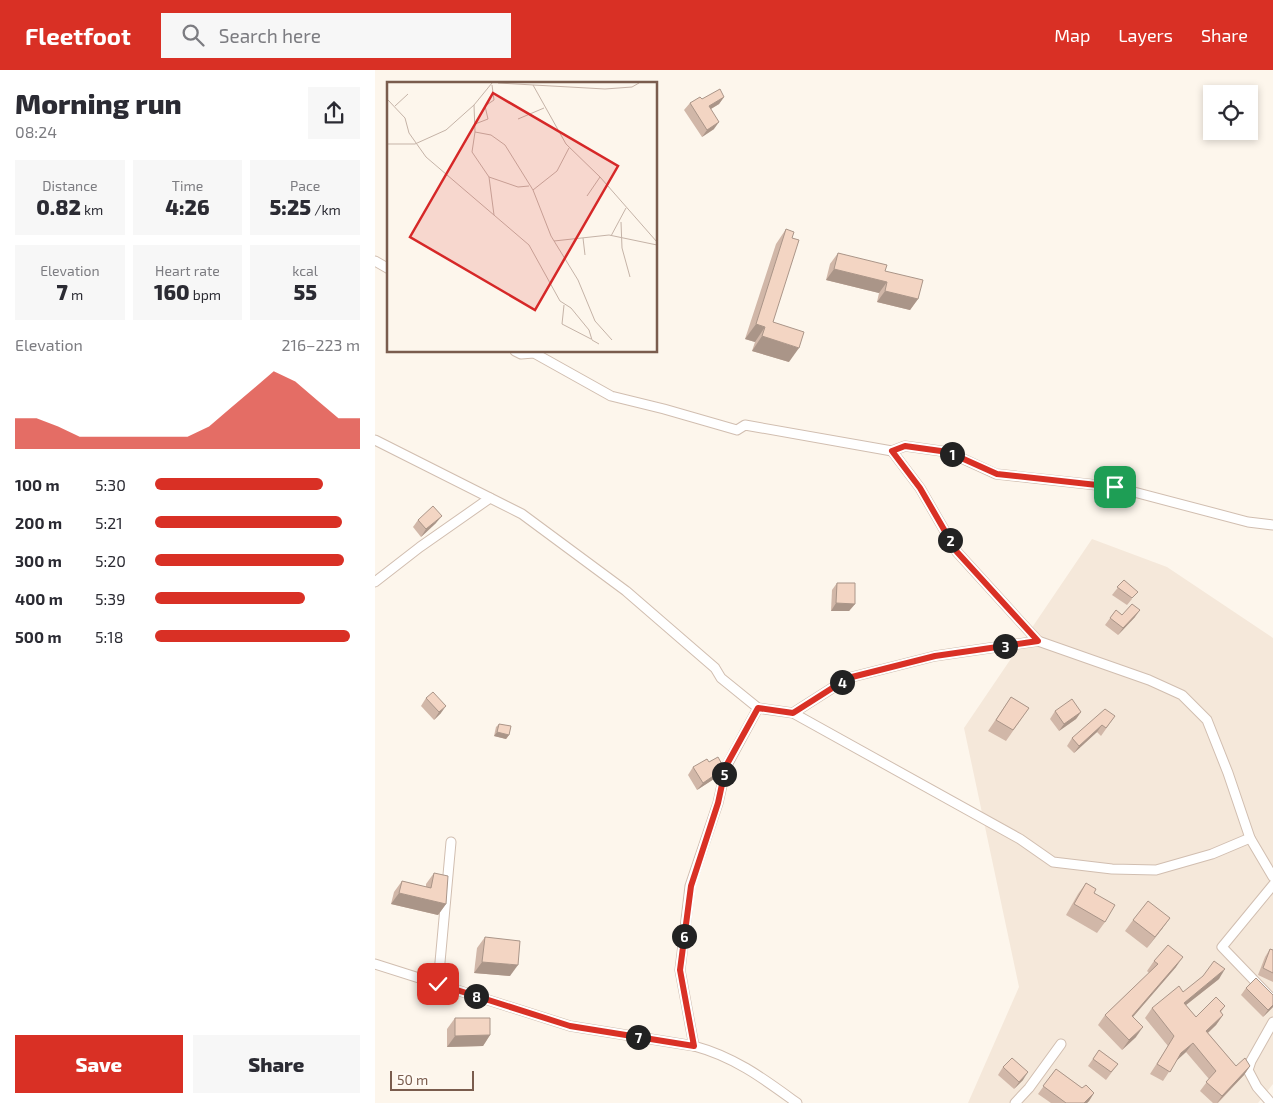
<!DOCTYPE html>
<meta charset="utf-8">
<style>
:root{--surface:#fff;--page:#f7f7f7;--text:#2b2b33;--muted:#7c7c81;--accent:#d93025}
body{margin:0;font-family:"Exo 2",sans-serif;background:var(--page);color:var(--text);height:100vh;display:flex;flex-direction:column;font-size:19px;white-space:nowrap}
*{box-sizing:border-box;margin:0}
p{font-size:16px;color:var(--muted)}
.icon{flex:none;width:28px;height:28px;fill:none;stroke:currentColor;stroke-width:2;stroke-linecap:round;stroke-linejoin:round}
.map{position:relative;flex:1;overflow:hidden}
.panel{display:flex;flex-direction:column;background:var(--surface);width:375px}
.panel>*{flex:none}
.tools{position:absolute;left:828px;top:15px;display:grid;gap:10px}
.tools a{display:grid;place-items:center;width:55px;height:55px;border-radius:0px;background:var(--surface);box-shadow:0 2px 8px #0003;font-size:25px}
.scale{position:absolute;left:15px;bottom:12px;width:84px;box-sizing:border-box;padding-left:5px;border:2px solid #7a5c4d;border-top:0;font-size:14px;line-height:18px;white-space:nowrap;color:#7a5c4d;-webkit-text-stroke:4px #fffaf3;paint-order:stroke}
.pin{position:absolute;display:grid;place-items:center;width:42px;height:42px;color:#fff;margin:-21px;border-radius:10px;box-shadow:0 2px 8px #0006}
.km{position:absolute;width:25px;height:25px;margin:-12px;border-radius:50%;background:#222;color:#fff;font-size:14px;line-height:25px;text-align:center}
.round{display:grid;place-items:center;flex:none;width:52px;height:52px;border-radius:0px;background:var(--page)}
.headline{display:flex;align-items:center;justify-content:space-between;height:85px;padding:0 15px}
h1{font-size:28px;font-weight:800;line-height:38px}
.figures{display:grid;grid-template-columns:repeat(3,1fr);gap:8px;height:85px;padding:5px 15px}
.figures div{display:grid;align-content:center;border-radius:0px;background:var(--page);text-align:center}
.figures b{font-size:21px;font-weight:800}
.figures small{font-size:14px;font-weight:400}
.figures p{font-size:14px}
.chart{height:140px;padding:10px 15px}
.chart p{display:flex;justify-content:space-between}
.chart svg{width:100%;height:90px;margin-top:5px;fill:var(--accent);opacity:.7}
.button{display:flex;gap:10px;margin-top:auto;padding:10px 15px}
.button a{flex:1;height:58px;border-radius:0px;background:var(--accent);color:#fff;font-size:20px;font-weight:800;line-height:58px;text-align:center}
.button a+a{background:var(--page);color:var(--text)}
ul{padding:0 15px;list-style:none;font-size:16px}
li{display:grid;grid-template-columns:80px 60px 1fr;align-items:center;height:38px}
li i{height:12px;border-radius:6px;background:var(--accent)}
header{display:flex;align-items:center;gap:30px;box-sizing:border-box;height:70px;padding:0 25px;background:var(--accent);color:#fff}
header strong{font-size:24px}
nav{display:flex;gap:28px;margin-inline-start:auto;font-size:18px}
.search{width:350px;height:45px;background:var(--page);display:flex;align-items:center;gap:12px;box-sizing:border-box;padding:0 18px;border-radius:0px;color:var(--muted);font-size:19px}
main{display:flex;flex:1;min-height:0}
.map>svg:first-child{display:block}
.residential{fill:#f5e8da}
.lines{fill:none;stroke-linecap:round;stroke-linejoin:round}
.minor-casing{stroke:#d1beb0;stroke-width:11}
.minor{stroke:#fff;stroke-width:9}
.wall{fill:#d1b7a8}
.shaded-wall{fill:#aa9588}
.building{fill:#f3d5c3;stroke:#aa9588}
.route-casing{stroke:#fff;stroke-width:10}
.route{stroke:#d93025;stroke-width:6}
.inset-road{fill:none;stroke:#c5b3a7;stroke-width:1}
.view{fill:#d62828;fill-opacity:0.15;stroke:#d62828;stroke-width:2.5}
.inset-edge{fill:none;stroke:#7a5c4d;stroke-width:2.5}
</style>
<header>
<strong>Fleetfoot</strong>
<div class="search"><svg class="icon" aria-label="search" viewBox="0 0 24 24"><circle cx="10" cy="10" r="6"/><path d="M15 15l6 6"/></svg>Search here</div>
<nav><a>Map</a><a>Layers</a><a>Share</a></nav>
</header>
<main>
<section class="panel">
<div class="headline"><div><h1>Morning run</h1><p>08:24</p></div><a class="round"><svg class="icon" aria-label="share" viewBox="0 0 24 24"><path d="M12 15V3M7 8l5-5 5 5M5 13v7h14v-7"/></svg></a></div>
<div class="figures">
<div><p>Distance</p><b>0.82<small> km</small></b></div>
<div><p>Time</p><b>4:26</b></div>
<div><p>Pace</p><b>5:25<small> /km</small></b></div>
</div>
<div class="figures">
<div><p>Elevation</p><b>7<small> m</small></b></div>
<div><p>Heart rate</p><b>160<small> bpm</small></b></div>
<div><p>kcal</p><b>55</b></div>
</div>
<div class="chart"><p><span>Elevation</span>216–223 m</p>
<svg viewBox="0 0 160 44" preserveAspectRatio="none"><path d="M0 44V29L10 29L20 33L30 38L40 38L50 38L60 38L70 38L80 38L90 33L100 24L110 15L120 6L130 11L140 20L150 29L160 29V44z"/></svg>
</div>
<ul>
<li><b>100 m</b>5:30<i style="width:82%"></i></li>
<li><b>200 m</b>5:21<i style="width:91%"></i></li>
<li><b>300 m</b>5:20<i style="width:92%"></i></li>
<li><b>400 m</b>5:39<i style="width:73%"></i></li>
<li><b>500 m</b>5:18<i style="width:95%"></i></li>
</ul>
<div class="button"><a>Save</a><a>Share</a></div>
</section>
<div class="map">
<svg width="898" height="1033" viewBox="0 0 898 1033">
<rect width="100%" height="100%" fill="#fdf6ec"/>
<path class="residential" d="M 717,469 L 792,497 L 898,568 L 898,1014 L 883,1033 L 593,1033 L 644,917 L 589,658 Z"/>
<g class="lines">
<g class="minor-casing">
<g id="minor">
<path d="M 0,191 L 14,199"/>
<path d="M 140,281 L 146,284 L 159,283 L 236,326 L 289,339 L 362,360 L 370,355 L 517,381 L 530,376 L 573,382 L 621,404 L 740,417 L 873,452 L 898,455"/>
<path d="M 0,370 L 147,444 L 251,521 L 340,598 L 346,608 L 383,638 L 418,643 L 645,769 L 678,792 L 737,799 L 781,800 L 837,784 L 875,768"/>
<path d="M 517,381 L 545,418 L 582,482 L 663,571 L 774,610 L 807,625 L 832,650 L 853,703 L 875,768 L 898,807"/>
<path d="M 0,512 L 45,477 L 115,428"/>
<path d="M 418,643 L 473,608 L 560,586 L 663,571"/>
<path d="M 898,815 L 847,877 L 898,930"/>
<path d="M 0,894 L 63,914 L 76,772"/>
<path d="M 63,914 L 195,956 L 319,976 C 360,987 389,1009 422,1033"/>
<path d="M 319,976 L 305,900 L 315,816 L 343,733 L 351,697 L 383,638"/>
<path d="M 640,1033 L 654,1018 L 686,974"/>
<path d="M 896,1033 L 882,1017 L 873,1000 L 876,991 L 898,952"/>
</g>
</g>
<use href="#minor" class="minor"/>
</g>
<g class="wall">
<path d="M 349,27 L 344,34 L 336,39 L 339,59 L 327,67 L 309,40 L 315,33 L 327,29 Z"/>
<path d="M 411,159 L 398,252 L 414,292 L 377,281 L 380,272 L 370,269 L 401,174 Z"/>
<path d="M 463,183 L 510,201 L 543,229 L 535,240 L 502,232 L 504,223 L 451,210 L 455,194 Z"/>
<path d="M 43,450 L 61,453 L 46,467 L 38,457 Z"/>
<path d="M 749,510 L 757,529 L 752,535 L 737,525 Z"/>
<path d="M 462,513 L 480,534 L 474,541 L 456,541 L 457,520 Z"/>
<path d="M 741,540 L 747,545 L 760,547 L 743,565 L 730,555 Z"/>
<path d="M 636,627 L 654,638 L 631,671 L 613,661 Z"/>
<path d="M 51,628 L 66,643 L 59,650 L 46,636 Z"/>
<path d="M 680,641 L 706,642 L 701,649 L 684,661 L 675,649 Z"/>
<path d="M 740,646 L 726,666 L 722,662 L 699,683 L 692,676 L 697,668 Z"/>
<path d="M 124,654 L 134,665 L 131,669 L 119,666 L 121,657 Z"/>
<path d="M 318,697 L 347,700 L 342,707 L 322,720 L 313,705 Z"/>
<path d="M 59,803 L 71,834 L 63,845 L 16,834 L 19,822 L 27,811 L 51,817 L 51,814 Z"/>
<path d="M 711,813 L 719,823 L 730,852 L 722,863 L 691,845 L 703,824 Z"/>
<path d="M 795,848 L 772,878 L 750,861 L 758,850 Z"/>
<path d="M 110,867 L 135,906 L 99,903 L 102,878 Z"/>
<path d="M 895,879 L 898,880 L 898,912 L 883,905 L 890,887 Z"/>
<path d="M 779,891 L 801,897 L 758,947 L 761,967 L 747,980 L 723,955 L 730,945 L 774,903 L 772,901 Z"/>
<path d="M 844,909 L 811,935 L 821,947 L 850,936 L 846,942 L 848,945 L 841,955 L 833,963 L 861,996 L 875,996 L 869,1005 L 843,1033 L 838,1033 L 825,1021 L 834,1009 L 811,982 L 801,991 L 788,1011 L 775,1004 L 793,976 L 770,948 L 777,938 Z"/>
<path d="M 871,918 L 898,937 L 888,947 L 866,925 Z"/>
<path d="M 80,948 L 115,965 L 108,976 L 72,977 L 72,959 Z"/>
<path d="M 724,980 L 743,994 L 731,1010 L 713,996 Z"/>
<path d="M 628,997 L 648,1010 L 639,1019 L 623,1005 Z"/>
<path d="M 681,999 L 707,1018 L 719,1023 L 714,1031 L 712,1033 L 676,1033 L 663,1024 Z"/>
</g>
<g class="shaded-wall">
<path d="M 349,27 L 344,34 L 329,43 L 334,36 Z"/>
<path d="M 344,52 L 339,59 L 327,67 L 332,60 Z"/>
<path d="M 459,199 L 512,212 L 504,223 L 451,210 Z"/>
<path d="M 510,221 L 543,229 L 535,240 L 502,232 Z"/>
<path d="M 381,254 L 390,257 L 380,272 L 370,269 Z"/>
<path d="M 387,266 L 424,278 L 414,292 L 377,281 Z"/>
<path d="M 67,446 L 61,453 L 46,467 L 51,459 Z"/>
<path d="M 461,533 L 480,534 L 474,541 L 456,541 Z"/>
<path d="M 765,540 L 760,547 L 743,565 L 748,558 Z"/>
<path d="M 71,636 L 66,643 L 59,650 L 64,642 Z"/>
<path d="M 706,642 L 701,649 L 684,661 L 689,654 Z"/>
<path d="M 727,655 L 722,662 L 699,683 L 704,676 Z"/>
<path d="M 122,662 L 134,665 L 131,669 L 119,666 Z"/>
<path d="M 347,700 L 342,707 L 322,720 L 328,713 Z"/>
<path d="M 24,823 L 71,834 L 63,845 L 16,834 Z"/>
<path d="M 795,848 L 787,859 L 772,878 L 780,867 Z"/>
<path d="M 808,887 L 801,897 L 750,956 L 757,946 Z"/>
<path d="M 107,892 L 143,895 L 135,906 L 99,903 Z"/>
<path d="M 850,899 L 844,909 L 802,942 L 809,933 Z"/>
<path d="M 898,935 L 898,937 L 888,947 L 893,940 Z"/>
<path d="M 848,945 L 841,955 L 825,970 L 831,961 Z"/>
<path d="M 768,957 L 761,967 L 747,980 L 754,970 Z"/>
<path d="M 115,965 L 108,976 L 72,977 L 80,966 Z"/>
<path d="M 818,973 L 811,982 L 800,992 L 806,983 Z"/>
<path d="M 875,996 L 869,1005 L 842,1033 L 847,1026 Z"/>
<path d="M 653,1002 L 648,1010 L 639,1019 L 644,1012 Z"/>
<path d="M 719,1023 L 714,1031 L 712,1033 L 709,1033 Z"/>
</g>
<g class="building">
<path d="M 345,19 L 349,27 L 334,36 L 344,52 L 332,60 L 315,33 L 325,27 L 327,29 Z"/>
<path d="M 411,159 L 419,162 L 417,168 L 424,170 L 398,252 L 429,262 L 424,278 L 387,266 L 390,257 L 381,254 Z"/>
<path d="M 463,183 L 512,195 L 510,201 L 548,210 L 543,229 L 510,221 L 512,212 L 459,199 Z"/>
<path d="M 58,436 L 67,446 L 51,459 L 43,450 Z"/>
<path d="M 749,510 L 763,522 L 757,528 L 742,517 Z"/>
<path d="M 462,513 L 480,513 L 480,534 L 461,533 Z"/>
<path d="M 757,534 L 765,540 L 748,558 L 735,548 L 741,540 L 747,545 Z"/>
<path d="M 58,622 L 71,636 L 64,642 L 51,628 Z"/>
<path d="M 636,627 L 654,638 L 638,660 L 621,650 Z"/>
<path d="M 697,629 L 706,642 L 689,654 L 680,641 Z"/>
<path d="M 730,639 L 740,646 L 731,658 L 727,655 L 704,676 L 697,668 Z"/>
<path d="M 124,654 L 136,656 L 134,665 L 122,662 Z"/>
<path d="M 343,687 L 348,696 L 347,700 L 328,713 L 318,697 L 332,689 L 334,692 Z"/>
<path d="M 59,803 L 73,806 L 71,834 L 24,823 L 27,811 L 56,818 Z"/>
<path d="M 711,813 L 721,819 L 719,823 L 740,835 L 730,852 L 699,834 Z"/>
<path d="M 773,831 L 795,848 L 780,867 L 758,850 Z"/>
<path d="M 110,867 L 145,871 L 143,895 L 107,892 Z"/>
<path d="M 793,875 L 808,887 L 757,946 L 768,957 L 754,970 L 730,945 L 783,894 L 779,891 Z"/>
<path d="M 895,879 L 898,880 L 898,903 L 888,898 Z"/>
<path d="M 839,891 L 850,899 L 809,933 L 821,947 L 841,927 L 850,936 L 845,941 L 848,945 L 831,961 L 861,996 L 870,988 L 875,996 L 847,1026 L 831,1012 L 841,1001 L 818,973 L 806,983 L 795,1002 L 782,994 L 799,966 L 777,938 L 804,916 L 808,922 L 828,906 Z"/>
<path d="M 881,908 L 898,925 L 898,935 L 893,940 L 871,918 Z"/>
<path d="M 80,948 L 115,948 L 115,965 L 80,966 Z"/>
<path d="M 724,980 L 743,994 L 736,1002 L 718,989 Z"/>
<path d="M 637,988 L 653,1002 L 644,1012 L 628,997 Z"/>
<path d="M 681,999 L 707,1018 L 711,1015 L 719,1023 L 709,1033 L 691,1033 L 668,1016 Z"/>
</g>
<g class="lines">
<g class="route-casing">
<path id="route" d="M 63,914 L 195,956 L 319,976 L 305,900 L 316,816 L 343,733 L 351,696 L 383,638 L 418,643 L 473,608 L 560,586 L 663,571 L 582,482 L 545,418 L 517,381 L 530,376 L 573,382 L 622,404 L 740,417"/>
</g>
<use href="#route" class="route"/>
</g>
<g transform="translate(12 12)">
<rect width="270" height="270" fill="#fdf6ec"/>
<path class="inset-road" d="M 105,1 L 87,23 L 88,50 L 85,70 L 102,95 L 107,133M 111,1 L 218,7 L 245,5 L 252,1M 146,3 L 179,62 L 213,95M 0,16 L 0,32M 1,18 L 18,36 L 22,51 L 39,75 L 142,163 L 173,219 L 184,226 L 202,248 L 205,258 L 212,262M 8,24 L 21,12M 131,37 L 157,26M 88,42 L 101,37 L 98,24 L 107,18 L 105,3M 88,50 L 104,53 L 118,63 L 146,108 L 164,154 L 191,198 L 208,239 L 225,258M 0,62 L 28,62 L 59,48 L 87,23M 102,95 L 131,105 L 142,104M 146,108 L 170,89 L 182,66M 200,114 L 213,95 L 270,160M 234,140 L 235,166 L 243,195M 224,154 L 239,126M 196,156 L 198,173M 167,159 L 222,153 L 270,163M 177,223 L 175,242 L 204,257"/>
<path class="view" d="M 106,11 L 231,84 L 148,228 L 23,155 Z"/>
<rect width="270" height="270" class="inset-edge"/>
</g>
</svg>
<div class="tools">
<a><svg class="icon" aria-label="locate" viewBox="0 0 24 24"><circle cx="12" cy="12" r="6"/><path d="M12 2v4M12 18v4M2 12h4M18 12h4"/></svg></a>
</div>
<div class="scale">50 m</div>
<div class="pin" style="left:740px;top:417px;background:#1e9e55"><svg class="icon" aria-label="arrive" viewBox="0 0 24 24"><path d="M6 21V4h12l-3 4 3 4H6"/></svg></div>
<div class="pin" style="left:63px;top:914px;background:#d93025"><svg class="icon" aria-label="check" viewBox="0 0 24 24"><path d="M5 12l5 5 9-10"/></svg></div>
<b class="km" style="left:577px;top:384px">1</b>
<b class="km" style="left:575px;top:470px">2</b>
<b class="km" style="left:630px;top:576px">3</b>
<b class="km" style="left:467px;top:612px">4</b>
<b class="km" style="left:349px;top:704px">5</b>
<b class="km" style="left:309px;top:866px">6</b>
<b class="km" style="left:263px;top:967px">7</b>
<b class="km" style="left:101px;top:926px">8</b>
</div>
</main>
